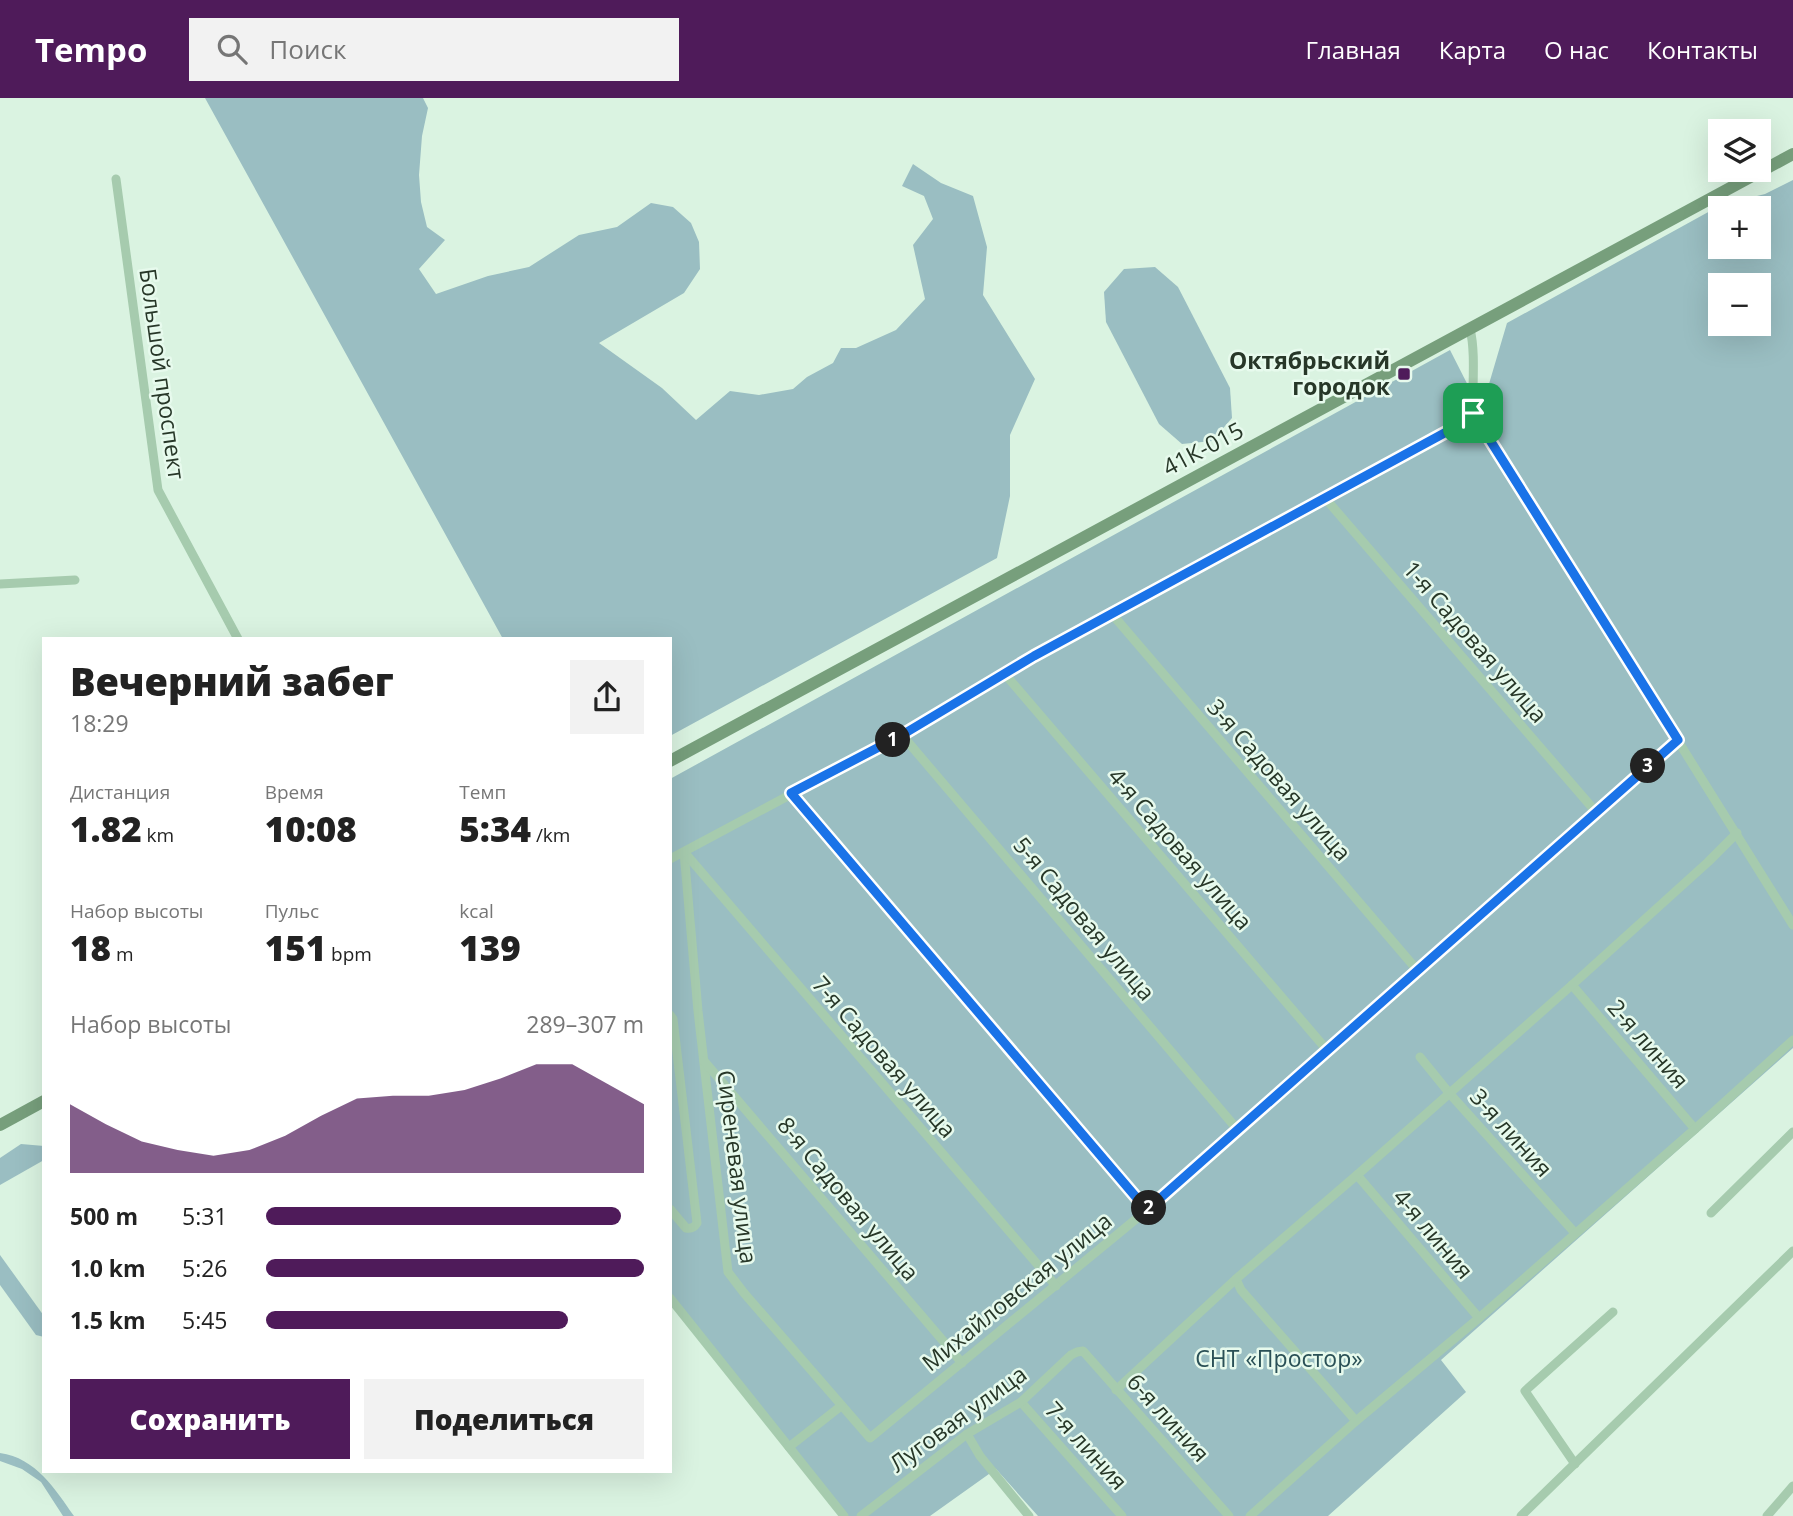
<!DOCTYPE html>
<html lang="ru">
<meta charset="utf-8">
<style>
:root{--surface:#fff;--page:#f2f2f2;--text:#222;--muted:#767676;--accent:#4f1b5a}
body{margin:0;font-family:"Open Sans",sans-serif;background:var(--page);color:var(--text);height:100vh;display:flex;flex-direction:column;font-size:26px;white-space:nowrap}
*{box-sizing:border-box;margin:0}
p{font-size:23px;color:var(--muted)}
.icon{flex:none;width:38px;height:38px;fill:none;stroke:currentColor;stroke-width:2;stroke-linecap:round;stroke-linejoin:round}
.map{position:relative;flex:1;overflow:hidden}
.panel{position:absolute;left:42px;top:539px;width:630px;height:836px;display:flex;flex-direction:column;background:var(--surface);border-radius:0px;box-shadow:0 7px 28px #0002}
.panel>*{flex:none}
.fabs{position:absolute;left:1708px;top:21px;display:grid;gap:14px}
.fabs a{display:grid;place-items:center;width:63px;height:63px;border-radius:0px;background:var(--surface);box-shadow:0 7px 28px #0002;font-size:35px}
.pin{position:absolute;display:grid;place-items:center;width:60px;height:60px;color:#fff;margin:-30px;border-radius:14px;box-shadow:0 4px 10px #0006}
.km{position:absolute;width:35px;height:35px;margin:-18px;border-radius:50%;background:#222;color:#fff;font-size:19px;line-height:35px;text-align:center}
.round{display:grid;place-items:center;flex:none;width:74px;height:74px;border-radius:0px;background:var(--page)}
.overview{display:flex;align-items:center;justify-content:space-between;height:119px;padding:0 28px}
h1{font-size:38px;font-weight:800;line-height:52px}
.metrics{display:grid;grid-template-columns:repeat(3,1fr);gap:10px;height:119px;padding:7px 28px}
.metrics div{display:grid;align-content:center}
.metrics b{font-size:35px;font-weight:800}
.metrics small{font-size:19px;font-weight:400}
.metrics p{font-size:19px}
.chart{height:196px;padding:14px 28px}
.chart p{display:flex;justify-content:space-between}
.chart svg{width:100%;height:126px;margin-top:7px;fill:var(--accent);opacity:.7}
.button{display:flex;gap:14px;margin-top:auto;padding:14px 28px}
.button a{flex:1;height:80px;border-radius:0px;background:var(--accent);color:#fff;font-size:28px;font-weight:800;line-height:80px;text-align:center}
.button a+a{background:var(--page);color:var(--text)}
ul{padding:0 28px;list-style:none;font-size:23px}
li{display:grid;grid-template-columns:112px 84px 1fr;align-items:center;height:52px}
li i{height:18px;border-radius:9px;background:var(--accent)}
header{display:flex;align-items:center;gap:42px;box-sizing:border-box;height:98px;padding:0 35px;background:var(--accent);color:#fff}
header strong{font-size:33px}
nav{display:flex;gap:38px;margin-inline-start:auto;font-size:24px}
.search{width:490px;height:63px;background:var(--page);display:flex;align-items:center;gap:18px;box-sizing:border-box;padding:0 24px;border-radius:0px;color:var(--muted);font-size:26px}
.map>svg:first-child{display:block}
.green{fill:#9abec2;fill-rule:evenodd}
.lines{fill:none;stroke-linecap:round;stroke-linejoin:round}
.minor{stroke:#a6cbae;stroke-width:9}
.secondary{stroke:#779f7c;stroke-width:12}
.route-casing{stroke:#fff;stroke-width:14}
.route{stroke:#1a73e8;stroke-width:9}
.poi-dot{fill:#4f1b5a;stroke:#e7faed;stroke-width:2.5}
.labels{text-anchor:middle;stroke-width:5;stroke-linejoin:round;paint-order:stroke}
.poi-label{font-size:23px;font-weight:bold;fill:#273728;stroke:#e7faed;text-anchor:end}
.street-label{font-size:23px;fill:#273728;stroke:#e7faed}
.park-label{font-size:23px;fill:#2a5056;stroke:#e7faed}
</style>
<header>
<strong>Tempo</strong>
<div class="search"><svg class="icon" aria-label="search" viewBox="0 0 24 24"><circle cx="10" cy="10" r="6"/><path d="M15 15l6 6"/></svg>Поиск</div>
<nav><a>Главная</a><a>Карта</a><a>О нас</a><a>Контакты</a></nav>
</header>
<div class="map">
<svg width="1793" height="1418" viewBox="0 0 1793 1418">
<rect width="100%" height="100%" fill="#daf3e1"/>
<g class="green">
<path d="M 205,0 L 423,0 L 428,10 L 422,38 L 419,77 L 421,104 L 427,129 L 445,142 L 419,171 L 436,196 L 488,178 L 529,169 L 579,137 L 617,129 L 651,105 L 673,109 L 691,125 L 699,144 L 700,171 L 684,195 L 599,245 L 662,290 L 696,322 L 730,293 L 759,297 L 793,291 L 807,279 L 833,265 L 841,250 L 856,250 L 896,232 L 925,201 L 913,147 L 933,121 L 924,98 L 902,88 L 913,66 L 941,85 L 973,98 L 987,149 L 983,197 L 1035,281 L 1010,337 L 1010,398 L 997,460 L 670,638 L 670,541 L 503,541 Z"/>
<path d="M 1793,82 L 1793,950 L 1441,1262 L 1466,1294 L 1328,1418 L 1038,1418 L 996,1371 L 930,1418 L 845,1418 L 670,1200 L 670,681 L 1450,252 L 1481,313 L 1507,225 L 1721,107 L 1765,96 ZM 1720,110 L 1759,110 L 1759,149 L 1720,149 ZM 1720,187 L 1759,187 L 1759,226 L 1720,226 Z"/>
<path d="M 1155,169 L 1178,189 L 1230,290 L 1232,320 L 1212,343 L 1182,346 L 1159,326 L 1106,224 L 1104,194 L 1124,171 Z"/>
<path d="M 21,1046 L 44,1048 L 44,1062 L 0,1087 L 0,1060 Z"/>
<path d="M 0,1157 L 44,1218 L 44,1239 L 36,1237 L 0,1187 Z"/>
<path d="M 0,1355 C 36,1360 55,1391 74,1418 L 63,1418 L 41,1384 L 22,1371 L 0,1363 Z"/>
</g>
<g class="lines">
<g class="minor">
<path d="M 116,81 L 158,392 L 238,541"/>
<path d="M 1470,231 C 1476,255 1472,289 1473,315 L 1793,827"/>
<path d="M 1325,400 L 1596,714"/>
<path d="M 0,486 L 75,482"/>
<path d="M 1112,516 L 1418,873"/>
<path d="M 1004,575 L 1327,952"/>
<path d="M 902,637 L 1237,1031"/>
<path d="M 791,695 L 1147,1112"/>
<path d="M 684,754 L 698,913 L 728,1174 L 744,1195 L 870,1340 L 1147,1112 L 1678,642"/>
<path d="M 685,755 L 1056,1188"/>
<path d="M 670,761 L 902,637 L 1034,558 L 1450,332 L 1473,315"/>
<path d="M 1572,887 L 1695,1031"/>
<path d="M 670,917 L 673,921 L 697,1125 C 694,1130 691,1131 686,1130 L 670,1111"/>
<path d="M 1420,959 L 1450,996 L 1575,1135"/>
<path d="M 704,963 L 962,1265"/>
<path d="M 1357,1077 L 1479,1220"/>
<path d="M 1711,1115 L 1793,1034"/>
<path d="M 1236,1181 L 1241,1192 L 1356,1323"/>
<path d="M 670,1200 L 844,1418"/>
<path d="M 1116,1292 L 1236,1181 L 1357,1077 L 1572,887 L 1708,764 L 1737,735"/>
<path d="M 1021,1304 L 1122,1418"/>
<path d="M 967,1336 L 980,1358 L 1029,1418"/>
<path d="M 789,1349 L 841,1308"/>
<path d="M 1575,1366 L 1525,1293 L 1613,1214"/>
<path d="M 861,1418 L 967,1336 L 1021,1304 L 1071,1257 L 1077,1254 L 1083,1253 L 1229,1418"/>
<path d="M 1250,1418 L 1356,1323 L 1479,1220 L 1695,1031 L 1793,942"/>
<path d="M 1521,1418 L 1793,1153"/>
<path d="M 1767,1418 L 1793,1388"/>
</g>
<g class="secondary">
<path d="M 670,663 L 1793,56"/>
<path d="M 0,1027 L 44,1003"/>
</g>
</g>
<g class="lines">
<g class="route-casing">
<path id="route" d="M 1473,315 L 1678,642 L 1147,1112 L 791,695 L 902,637 L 1034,558 L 1450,332 L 1469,320 Z"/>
</g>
<use href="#route" class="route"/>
</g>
<rect class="poi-dot" x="1397" y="269" width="14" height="14" rx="3.5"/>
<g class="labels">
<g class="poi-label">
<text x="1390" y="271">Октябрьский<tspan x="1390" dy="26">городок</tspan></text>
</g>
<g class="street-label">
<text transform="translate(162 276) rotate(82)" y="8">Большой проспект</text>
<text transform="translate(1203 351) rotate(-28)" y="8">41К-015</text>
<text transform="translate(1475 544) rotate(49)" y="8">1-я Садовая улица</text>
<text transform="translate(1279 682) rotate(49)" y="8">3-я Садовая улица</text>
<text transform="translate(1180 751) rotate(49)" y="8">4-я Садовая улица</text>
<text transform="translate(1084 821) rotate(50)" y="8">5-я Садовая улица</text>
<text transform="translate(1648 946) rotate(49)" y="8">2-я линия</text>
<text transform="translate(884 959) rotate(49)" y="8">7-я Садовая улица</text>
<text transform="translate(1511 1035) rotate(48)" y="8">3-я линия</text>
<text transform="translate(737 1069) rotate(83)" y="8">Сиреневая улица</text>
<text transform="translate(848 1101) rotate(50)" y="8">8-я Садовая улица</text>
<text transform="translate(1433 1136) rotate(50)" y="8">4-я линия</text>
<text transform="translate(1017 1194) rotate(-39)" y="8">Михайловская улица</text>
<text transform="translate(1168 1320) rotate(48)" y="8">6-я линия</text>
<text transform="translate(958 1321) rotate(-36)" y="8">Луговая улица</text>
<text transform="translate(1086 1348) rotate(48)" y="8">7-я линия</text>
</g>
<g class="park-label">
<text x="1279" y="1269">СНТ «Простор»</text>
</g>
</g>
</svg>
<div class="fabs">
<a><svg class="icon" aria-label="layers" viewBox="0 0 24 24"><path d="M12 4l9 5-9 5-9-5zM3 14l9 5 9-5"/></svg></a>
<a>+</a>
<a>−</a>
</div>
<div class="pin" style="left:1473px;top:315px;background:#1e9e55"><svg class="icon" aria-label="arrive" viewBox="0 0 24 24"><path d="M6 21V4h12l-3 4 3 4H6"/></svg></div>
<b class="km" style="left:893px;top:642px">1</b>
<b class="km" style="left:1149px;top:1110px">2</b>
<b class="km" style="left:1648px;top:668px">3</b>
<section class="panel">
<div class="overview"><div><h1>Вечерний забег</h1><p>18:29</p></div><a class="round"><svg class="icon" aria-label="share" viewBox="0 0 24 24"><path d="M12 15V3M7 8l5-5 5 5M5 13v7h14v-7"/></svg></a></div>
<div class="metrics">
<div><p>Дистанция</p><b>1.82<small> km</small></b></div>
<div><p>Время</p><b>10:08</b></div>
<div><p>Темп</p><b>5:34<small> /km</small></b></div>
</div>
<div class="metrics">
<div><p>Набор высоты</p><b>18<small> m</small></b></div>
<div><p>Пульс</p><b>151<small> bpm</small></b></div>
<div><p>kcal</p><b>139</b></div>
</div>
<div class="chart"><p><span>Набор высоты</span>289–307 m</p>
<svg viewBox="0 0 160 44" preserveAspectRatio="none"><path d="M0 44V20L10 27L20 33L30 36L40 38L50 36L60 31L70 24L80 18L90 17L100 17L110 15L120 11L130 6L140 6L150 13L160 20V44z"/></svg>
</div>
<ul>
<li><b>500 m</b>5:31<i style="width:94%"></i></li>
<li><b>1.0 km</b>5:26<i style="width:100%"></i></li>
<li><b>1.5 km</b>5:45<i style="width:80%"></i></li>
</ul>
<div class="button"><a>Сохранить</a><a>Поделиться</a></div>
</section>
</div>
